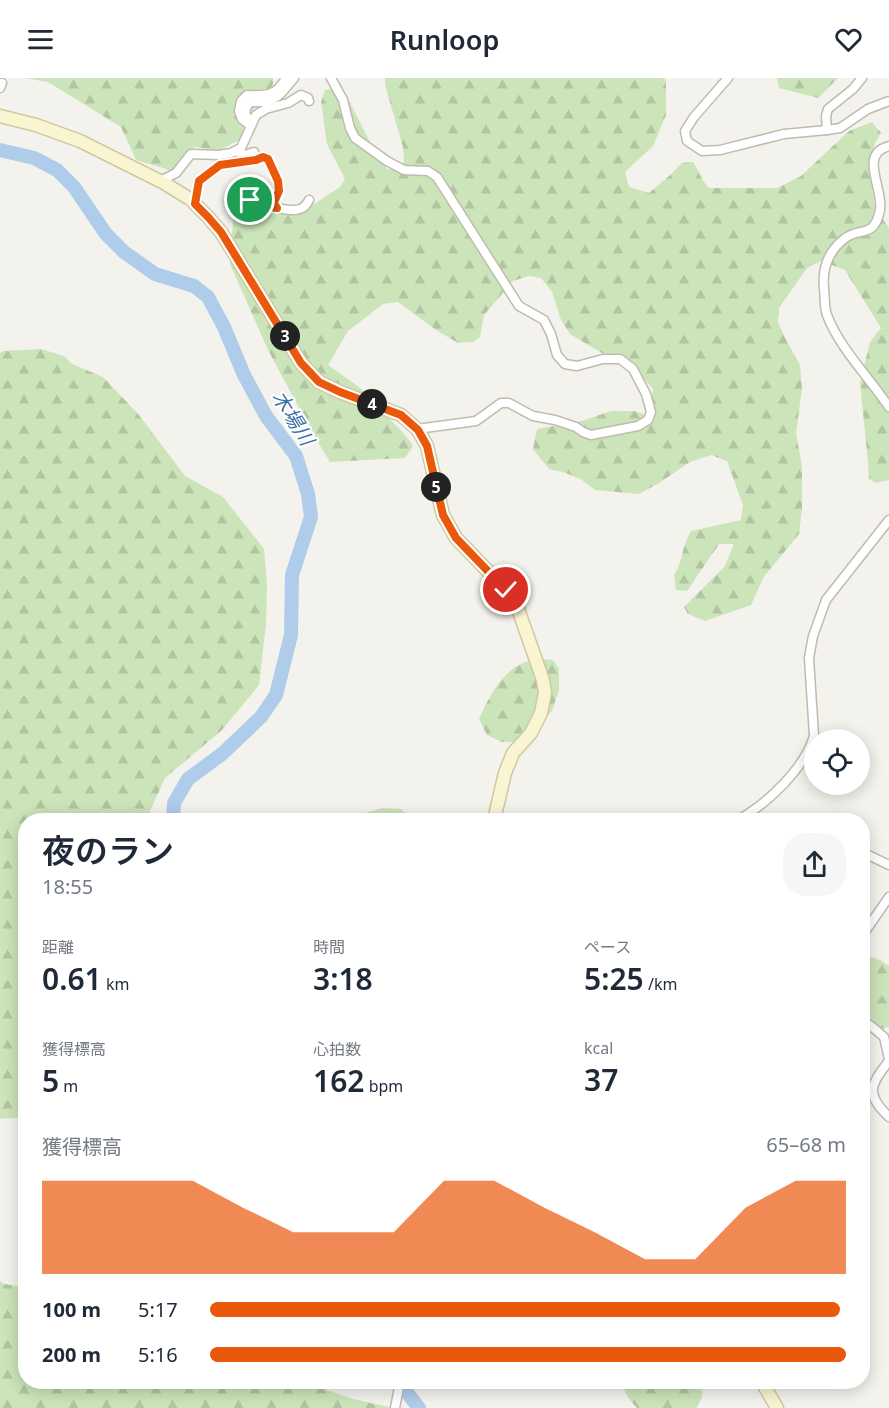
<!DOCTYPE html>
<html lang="ja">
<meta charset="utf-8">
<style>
:root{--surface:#fff;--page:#f6f6f7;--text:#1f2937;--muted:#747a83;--accent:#ea580c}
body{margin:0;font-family:"Noto Sans","Noto Sans JP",sans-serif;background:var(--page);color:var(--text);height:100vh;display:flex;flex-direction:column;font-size:22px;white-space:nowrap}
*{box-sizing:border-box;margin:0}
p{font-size:20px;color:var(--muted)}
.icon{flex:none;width:33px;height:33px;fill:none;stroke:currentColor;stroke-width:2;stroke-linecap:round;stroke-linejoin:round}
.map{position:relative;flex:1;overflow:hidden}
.sheet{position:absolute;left:18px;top:735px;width:852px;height:576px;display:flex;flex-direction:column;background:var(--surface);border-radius:24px;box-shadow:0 3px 15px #0003}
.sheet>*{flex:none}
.buttons{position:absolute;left:804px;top:651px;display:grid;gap:12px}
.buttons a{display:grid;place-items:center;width:66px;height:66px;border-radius:50%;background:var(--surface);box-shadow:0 3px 15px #0003;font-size:30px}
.pin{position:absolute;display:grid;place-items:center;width:51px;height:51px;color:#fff;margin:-26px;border:3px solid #fff;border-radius:50%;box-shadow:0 2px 6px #0007}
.km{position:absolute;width:30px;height:30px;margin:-15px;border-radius:50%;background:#222;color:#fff;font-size:16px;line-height:30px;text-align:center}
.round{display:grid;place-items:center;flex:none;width:63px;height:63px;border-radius:24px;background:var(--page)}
.headline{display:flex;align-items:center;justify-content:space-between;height:102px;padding:0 24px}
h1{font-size:33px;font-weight:600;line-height:45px}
.metrics{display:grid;grid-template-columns:repeat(3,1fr);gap:9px;height:102px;padding:6px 24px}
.metrics div{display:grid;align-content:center}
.metrics b{font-size:30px;font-weight:600}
.metrics small{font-size:16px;font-weight:400}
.metrics p{font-size:16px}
.chart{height:168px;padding:12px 24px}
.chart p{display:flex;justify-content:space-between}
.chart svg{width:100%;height:108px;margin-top:6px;fill:var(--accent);opacity:.7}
ul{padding:0 24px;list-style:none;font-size:20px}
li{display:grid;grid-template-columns:96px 72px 1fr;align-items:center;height:45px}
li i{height:15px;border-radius:8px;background:var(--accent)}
header{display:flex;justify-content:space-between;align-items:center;height:78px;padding:0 24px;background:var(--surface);font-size:27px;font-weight:600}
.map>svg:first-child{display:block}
.forest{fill:url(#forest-firs)}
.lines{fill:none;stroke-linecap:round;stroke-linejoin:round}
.river{stroke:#afccea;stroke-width:14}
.street-casing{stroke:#bfbbaf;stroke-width:11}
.secondary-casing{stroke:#cfc8a0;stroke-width:15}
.street{stroke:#fff;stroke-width:8}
.secondary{stroke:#f9f4d1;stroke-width:12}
.route-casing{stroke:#fff;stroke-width:12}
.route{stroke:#ea580c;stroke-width:8}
.labels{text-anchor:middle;stroke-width:4.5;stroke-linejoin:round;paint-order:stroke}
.water-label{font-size:20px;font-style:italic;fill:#3e71a9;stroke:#fff}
</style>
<header><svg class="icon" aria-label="menu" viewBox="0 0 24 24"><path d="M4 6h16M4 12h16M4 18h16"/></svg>Runloop<svg class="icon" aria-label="heart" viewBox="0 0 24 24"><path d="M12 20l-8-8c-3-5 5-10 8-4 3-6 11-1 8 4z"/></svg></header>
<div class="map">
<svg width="889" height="1330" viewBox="0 0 889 1330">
<defs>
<pattern id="forest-firs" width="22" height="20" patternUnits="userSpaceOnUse" patternTransform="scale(1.5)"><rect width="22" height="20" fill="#cce4b9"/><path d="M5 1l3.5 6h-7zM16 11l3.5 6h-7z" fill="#b1c5a0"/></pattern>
</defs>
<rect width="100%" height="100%" fill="#f4f2ec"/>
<g class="forest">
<path d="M 25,0 L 273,0 L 273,6 L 263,23 L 249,35 L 241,61 L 220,72 L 194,69 L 173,93 L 136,82 L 121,49 L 48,4 Z"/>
<path d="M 385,0 L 664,0 L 666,3 L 666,37 L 653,68 L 625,94 L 629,109 L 649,115 L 669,98 L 682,85 L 693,84 C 700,94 700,101 709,110 L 777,110 L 801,98 L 849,53 L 872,44 L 881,55 L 875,65 L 870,91 L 875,130 L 889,150 L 889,402 L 876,405 L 869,401 L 868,384 L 860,305 L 870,264 L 881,250 L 845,192 L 821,183 L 807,190 L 779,230 L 778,244 L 785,260 L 800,287 L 802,311 L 796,355 L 802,388 L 802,430 L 799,456 L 763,500 L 751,527 L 705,543 L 688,536 L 684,529 L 725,488 L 734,466 L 719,466 L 687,513 L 676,512 L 674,497 C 684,481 681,469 691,453 L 741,442 L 743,427 L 727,383 L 711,377 L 690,384 L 659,405 L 639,416 L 595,412 L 582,402 L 566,395 L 549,391 L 533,371 L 537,351 L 582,343 L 611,333 L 634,333 L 649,338 L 653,311 L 642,299 L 570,256 L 561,242 L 552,214 L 541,200 L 529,198 L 513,203 L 484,237 L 480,259 L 473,264 L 458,265 L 436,252 L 398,224 L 383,226 L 348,253 L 328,287 L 359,309 L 405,357 L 413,368 L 405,380 L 330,384 L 314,358 L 268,272 L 230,186 L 233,142 L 242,131 L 268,133 L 296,138 L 340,109 L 345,101 L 327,66 L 321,24 L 325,12 L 342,9 L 375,74 L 388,92 L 404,84 L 403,69 L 385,7 Z"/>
<path d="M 777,0 L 838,0 L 818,20 L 779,10 Z"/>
<path d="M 41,271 L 64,278 L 72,286 L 103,299 L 139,337 L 185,398 L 223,419 L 264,471 L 267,505 L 266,546 L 259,607 L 222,652 L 165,700 L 146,742 L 26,742 L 25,1039 L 0,1041 L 0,275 L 3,273 Z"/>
<path d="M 540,581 L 553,582 L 559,591 L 559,612 L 552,633 L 535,653 L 518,664 L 502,664 L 487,657 L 479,641 C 488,621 500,596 521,586 C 527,583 534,583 540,581 Z"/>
<path d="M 383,730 L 401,731 L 409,738 L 409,742 L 354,742 L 365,735 Z"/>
<path d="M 862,876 L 880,882 L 889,888 L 889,949 C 880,951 871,956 863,955 Z"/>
<path d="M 0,1203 L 4,1206 L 25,1209 L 26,1304 L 303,1304 L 353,1321 L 393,1330 L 0,1330 Z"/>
<path d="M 623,1304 L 701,1304 L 702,1319 L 696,1330 L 637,1330 C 630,1323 623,1314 623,1304 Z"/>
</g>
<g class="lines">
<g class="river">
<path d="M 0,72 L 34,80 L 57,92 L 74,109 L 106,156 L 124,174 L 155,196 L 194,208 L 208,219 L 224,249 L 244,297 L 266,338 L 296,378 L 308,416 L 311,439 L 292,497 L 291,557 L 276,617 L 261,639 L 222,676 L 188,701 L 174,725 L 173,742"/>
<path d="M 396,1304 L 405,1312 L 419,1330"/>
</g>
<g class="street-casing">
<g id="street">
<path d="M 331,0 L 343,22 L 350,50 L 355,60 L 387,83 L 404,92 L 428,93 L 437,99 L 519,228 L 544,242 L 551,256 L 557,277 L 565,286 L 577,288 L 603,281 L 620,281 L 633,291 L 646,316 L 651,334 L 648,342 L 638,348 L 591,357 L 583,354 L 576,349 L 555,342 L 533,338 L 509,325 L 501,325 L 476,343 L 417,351"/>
<path d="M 728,0 L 694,39 L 685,53 L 687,63 L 702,73 L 720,72 L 784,56 L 827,52 L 840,50 L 868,31 L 889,23"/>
<path d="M 0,10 L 2,5"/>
<path d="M 250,41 L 245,37 L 246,30 L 249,25 C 255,23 262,25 268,23 C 280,20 286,9 294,0"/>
<path d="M 251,48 L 242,41 L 239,33 L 241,23 L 247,17 C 266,18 276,18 286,0"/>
<path d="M 827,52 L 826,38 L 828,31 L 853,11 L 862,0"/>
<path d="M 889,68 C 858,76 884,111 880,132 C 874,162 859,148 844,161 C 829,173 822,190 824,210 C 825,218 824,229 827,237 C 840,271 869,299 889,329"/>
<path d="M 235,73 L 245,77 L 254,74"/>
<path d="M 160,103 L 176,95 L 191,76 L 219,77 L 231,75 L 241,70 L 256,37 L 266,31 L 288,25 L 301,17 L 308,20 L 309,23"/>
<path d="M 250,122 C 259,123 267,129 277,130"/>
<path d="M 272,122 L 277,130 C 289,132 303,136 309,122"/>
<path d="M 195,126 L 199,103 L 220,87 L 256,82 L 263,79 L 268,81 L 278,103 L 279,113 L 275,122 L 269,123 L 263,118 L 259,107"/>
<path d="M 738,742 C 767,726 805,690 814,658 L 809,580 L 813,558 L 826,522 L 889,442"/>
<path d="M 862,774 L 889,787"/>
<path d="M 862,858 L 889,819"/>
<path d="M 862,943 L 871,948 L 884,959 L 889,981"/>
<path d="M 889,983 C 870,1007 865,1016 889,1039"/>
<path d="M 395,1330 L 400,1304"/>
</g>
</g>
<g class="secondary-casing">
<g id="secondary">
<path d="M 0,38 L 36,47 L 80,63 L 164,105 L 190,121 L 208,139 L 221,154 L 301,285 L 319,304 L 340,314 L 401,337 L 418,352 L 427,368 L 443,437 L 456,460 L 506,512 L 518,531 L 543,602 L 545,615 L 541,635 L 531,655 L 513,675 L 505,695 L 494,742"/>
<path d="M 762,1304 L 777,1330"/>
</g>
</g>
<use href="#street" class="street"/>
<use href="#secondary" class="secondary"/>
</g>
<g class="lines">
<g class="route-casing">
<path id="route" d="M 250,122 C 259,123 267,129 277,130 L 272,122 L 275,122 L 279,113 L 278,103 L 268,81 L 263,79 L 256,82 L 220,87 L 199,103 L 195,126 L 208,139 L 221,154 L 301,285 L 319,304 L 340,314 L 401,337 L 418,352 L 427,368 L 443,437 L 456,460 L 506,512"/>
</g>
<use href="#route" class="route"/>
</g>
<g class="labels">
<g class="water-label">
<text transform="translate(293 340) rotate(58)" y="7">木場川</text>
</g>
</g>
</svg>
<div class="buttons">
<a><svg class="icon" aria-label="locate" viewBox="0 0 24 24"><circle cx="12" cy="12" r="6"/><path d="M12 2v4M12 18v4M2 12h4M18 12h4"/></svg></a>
</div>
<div class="pin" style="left:250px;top:122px;background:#1e9e55"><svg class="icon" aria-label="arrive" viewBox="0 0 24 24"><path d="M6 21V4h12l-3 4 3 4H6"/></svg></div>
<div class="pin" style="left:506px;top:512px;background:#d93025"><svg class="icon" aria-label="check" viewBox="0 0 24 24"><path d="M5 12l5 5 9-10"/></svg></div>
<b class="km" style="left:285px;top:258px">3</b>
<b class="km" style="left:372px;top:326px">4</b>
<b class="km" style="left:436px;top:409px">5</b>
<section class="sheet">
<div class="headline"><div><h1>夜のラン</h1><p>18:55</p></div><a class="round"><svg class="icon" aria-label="share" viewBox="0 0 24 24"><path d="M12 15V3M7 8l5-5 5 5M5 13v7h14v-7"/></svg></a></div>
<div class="metrics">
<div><p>距離</p><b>0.61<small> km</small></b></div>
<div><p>時間</p><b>3:18</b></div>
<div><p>ペース</p><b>5:25<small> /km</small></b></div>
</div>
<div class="metrics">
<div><p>獲得標高</p><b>5<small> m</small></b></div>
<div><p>心拍数</p><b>162<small> bpm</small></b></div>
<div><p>kcal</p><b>37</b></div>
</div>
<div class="chart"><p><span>獲得標高</span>65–68 m</p>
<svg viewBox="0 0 160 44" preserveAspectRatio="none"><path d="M0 44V6L10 6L20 6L30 6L40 17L50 27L60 27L70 27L80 6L90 6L100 17L110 27L120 38L130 38L140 17L150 6L160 6V44z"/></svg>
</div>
<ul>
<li><b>100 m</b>5:17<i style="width:99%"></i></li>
<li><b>200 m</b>5:16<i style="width:100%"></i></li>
</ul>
</section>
</div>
